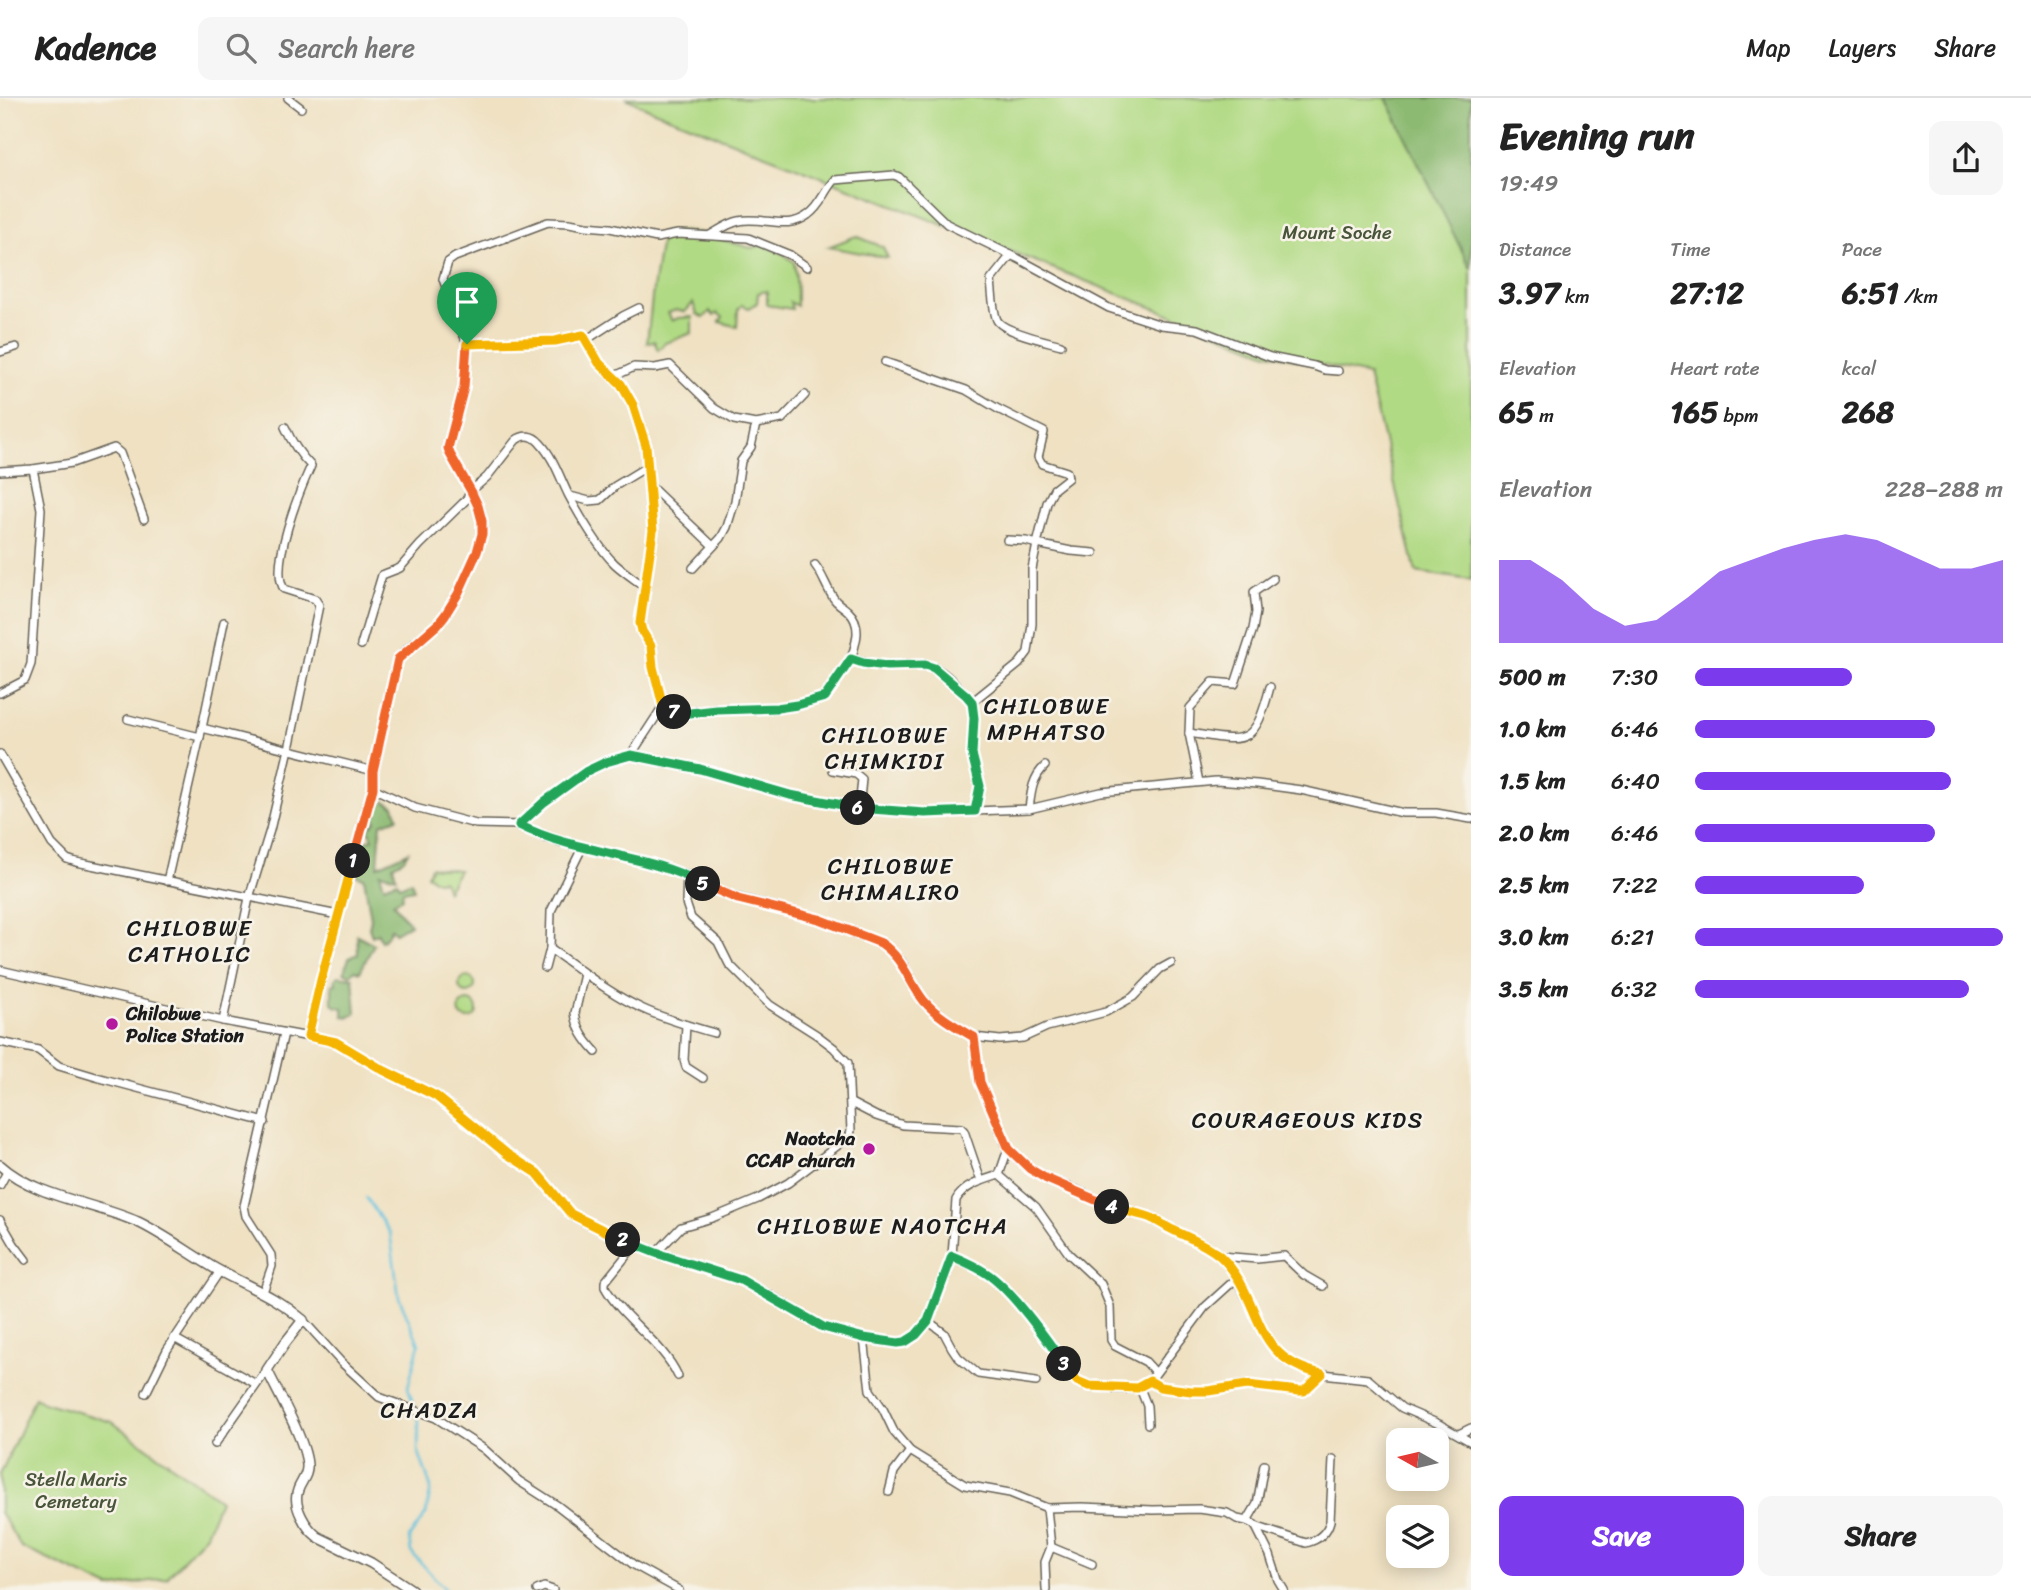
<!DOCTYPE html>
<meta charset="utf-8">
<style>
:root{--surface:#fff;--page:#f6f6f6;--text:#222;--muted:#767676;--line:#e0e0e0;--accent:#7c3aed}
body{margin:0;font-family:Sriracha,sans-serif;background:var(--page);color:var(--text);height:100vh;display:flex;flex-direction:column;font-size:26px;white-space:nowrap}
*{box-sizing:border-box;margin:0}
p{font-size:23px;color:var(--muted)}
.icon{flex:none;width:38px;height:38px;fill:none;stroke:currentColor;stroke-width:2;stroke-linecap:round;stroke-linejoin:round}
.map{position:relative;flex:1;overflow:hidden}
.panel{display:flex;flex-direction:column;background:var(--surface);width:560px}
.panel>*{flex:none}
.needle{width:46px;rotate:278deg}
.fabs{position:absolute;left:1386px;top:1330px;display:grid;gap:14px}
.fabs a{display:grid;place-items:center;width:63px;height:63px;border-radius:14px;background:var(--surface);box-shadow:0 4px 18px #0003;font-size:35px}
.pin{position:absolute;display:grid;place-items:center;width:60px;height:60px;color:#fff;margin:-72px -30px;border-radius:50% 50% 50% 0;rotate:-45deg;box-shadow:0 0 7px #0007}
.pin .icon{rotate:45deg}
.km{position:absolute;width:35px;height:35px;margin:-18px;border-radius:50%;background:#222;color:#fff;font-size:19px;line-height:35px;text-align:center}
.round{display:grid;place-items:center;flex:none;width:74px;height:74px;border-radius:14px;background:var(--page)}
.headline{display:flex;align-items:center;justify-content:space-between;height:119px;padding:0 28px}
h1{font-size:38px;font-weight:700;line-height:52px}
.metrics{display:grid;grid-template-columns:repeat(3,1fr);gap:10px;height:119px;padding:7px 28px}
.metrics div{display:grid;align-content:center}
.metrics b{font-size:30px;font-weight:700}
.metrics small{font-size:19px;font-weight:400}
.metrics p{font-size:19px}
.chart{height:196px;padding:14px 28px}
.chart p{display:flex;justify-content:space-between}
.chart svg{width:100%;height:126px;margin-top:7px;fill:var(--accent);opacity:.7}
.button{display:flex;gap:14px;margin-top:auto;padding:14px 28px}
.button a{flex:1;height:80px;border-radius:14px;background:var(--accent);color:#fff;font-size:28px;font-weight:700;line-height:80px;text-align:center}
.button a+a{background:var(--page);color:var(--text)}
ul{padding:0 28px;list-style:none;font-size:23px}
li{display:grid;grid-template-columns:112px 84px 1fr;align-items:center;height:52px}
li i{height:18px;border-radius:9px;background:var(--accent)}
header{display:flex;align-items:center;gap:42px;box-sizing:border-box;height:98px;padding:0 35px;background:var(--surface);border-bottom:2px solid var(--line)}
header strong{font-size:33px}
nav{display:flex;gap:38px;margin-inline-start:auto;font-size:24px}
.search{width:490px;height:63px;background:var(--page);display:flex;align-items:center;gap:18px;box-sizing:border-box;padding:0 24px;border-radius:14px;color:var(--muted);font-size:26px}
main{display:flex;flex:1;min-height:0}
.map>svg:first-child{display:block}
.green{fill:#b1da84;stroke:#667b50;stroke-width:2}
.forest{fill:#8cba72;stroke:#546b47;stroke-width:2}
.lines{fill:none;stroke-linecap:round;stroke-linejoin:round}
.stream{stroke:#5dbfdb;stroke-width:2.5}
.minor-casing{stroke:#666156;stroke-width:10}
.tertiary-casing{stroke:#666156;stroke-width:12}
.minor{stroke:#fff;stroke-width:7}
.tertiary{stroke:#fff;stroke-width:9}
.split-1-casing{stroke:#fff;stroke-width:14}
.split-2-casing{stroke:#fff;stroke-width:14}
.split-3-casing{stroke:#fff;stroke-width:14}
.split-4-casing{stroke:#fff;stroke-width:14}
.split-5-casing{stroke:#fff;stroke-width:14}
.split-6-casing{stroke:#fff;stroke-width:14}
.split-7-casing{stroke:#fff;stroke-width:14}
.split-8-casing{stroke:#fff;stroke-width:14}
.split-1{stroke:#f0652b;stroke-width:9}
.split-2{stroke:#f5b400;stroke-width:9}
.split-3{stroke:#22a559;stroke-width:9}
.split-4{stroke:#f5b400;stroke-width:9}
.split-5{stroke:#f0652b;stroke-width:9}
.split-6{stroke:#22a559;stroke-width:9}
.split-7{stroke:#22a559;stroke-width:9}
.split-8{stroke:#f5b400;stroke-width:9}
.poi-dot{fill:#b5179e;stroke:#f7f3e8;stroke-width:2.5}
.labels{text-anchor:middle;stroke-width:5;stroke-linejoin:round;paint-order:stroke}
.park-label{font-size:19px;fill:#49553b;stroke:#f7f3e8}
.poi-label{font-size:19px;font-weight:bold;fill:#1c1c1c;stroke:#f7f3e8;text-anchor:start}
.quarter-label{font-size:23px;letter-spacing:2px;fill:#1c1c1c;stroke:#f7f3e8}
</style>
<header>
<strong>Kadence</strong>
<div class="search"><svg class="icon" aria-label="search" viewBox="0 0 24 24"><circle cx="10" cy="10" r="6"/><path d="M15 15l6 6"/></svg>Search here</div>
<nav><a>Map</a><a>Layers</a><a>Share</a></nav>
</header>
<main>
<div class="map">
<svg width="1471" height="1492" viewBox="0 0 1471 1492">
<rect width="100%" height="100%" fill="#f7f3e8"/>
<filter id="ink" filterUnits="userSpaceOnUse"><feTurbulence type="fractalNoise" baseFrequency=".0143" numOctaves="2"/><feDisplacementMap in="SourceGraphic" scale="14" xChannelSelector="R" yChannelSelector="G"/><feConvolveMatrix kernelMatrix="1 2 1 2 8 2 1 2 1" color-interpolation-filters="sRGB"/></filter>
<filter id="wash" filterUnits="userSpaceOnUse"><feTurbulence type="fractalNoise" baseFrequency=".00686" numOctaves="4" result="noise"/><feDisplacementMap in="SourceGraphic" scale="28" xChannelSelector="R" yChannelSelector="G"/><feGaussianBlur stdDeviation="1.57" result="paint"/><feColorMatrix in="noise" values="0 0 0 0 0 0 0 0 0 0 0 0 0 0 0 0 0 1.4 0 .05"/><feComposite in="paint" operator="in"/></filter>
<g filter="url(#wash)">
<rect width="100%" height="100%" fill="#efe1c2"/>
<g class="green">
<path d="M 626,0 L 1471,0 L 1471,482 L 1416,474 L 1368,277 L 1268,255 L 649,11 Z"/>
<path d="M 677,133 L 714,136 L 723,142 L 751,150 L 763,147 L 782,155 L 794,164 C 797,180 797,192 797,208 L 790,204 L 792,211 L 767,207 L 767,193 L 758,195 L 757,205 L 749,210 L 742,207 L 738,212 L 737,229 L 720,224 L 723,219 L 717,215 L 714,218 L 710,213 L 704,220 L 697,216 L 693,205 L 685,214 L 676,212 L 668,215 L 672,223 L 678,220 L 692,219 L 692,235 L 665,245 L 658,252 L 654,243 L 647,245 L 653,191 L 662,135 Z"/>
<path d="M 856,138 L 883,149 L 888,160 L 828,149 Z"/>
<path d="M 431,769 L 459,772 L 447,793 L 443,782 L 437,783 L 427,777 Z"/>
<circle cx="467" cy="887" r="8"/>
<circle cx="468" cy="912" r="9"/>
<path d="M 35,1299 L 43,1304 L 112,1324 L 220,1402 L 206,1436 L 167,1480 L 110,1490 L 21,1449 L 0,1414 L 0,1377 Z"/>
</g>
<g class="forest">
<path d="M 1386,0 L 1471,0 L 1471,169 L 1470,169 Z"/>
<path d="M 384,703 L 394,708 L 398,720 L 381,726 L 378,768 L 408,754 L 404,761 L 393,767 L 396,779 L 380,775 L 384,788 L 397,783 L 400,788 L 411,783 L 414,791 L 403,793 L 402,800 L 393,805 L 410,826 L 395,835 L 391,830 L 387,838 L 381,843 L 378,835 L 372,838 L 369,830 L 371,820 L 364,780 L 355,777 L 357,753 L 362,753 L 362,748 L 366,743 L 373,741 L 368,731 L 376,723 L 374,719 L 377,708 Z"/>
<path d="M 357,837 L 374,846 L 360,874 L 355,872 L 350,877 L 344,874 L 349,860 L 358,856 Z"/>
<path d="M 338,878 L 353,880 L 356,915 L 349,919 L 343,918 L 343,910 L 335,908 L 332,905 L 332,887 L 336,886 L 335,881 Z"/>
</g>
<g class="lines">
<g class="stream">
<path d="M 366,1099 L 390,1135 L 399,1199 L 419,1246 L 408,1289 L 414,1309"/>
<path d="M 417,1315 L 419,1323 L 418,1352 L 431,1390 L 426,1416 L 409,1440 L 411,1454 L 446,1492"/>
</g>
</g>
</g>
<g filter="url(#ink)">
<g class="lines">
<g class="minor-casing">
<g id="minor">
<path d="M 288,0 L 301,10"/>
<path d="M 710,137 C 719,132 729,125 739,123 C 763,118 787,133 808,117 C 821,108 825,93 835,82 L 894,77 L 899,79 L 947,126 L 1017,160 L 1109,210 L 1161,227 L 1197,231 L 1270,259 L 1314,268 L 1325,272 L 1338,273"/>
<path d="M 1011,157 L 991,182 C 992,192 993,214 997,222 C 1003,234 1047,243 1061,247"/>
<path d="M 586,242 L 623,218 L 639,210"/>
<path d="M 467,246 L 555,243 L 583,237 L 599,265 L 621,286 L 633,307 L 646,348 L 653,433 L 640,525 L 642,533 L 651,548 L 653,569 L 663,608 L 679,615 L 717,612 L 777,610 L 797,607 L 825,599 L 851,561"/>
<path d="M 0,254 L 16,249"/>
<path d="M 885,264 L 966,292 L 998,311 L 1044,334 L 1038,359 L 1042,366 L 1067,374 L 1068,380 L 1054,391 L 1047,405 L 1037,446 L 1026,443 L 1007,442"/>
<path d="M 613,279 L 634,269 L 655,270 L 670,267 L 714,310 L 734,322 L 756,326 L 782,321 L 805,297"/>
<path d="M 0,373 L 33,371 L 72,365 L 114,350 L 120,355 L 144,421"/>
<path d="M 649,387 L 713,448"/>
<path d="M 570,398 L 589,403 L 600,402 L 615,388 L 648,368"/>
<path d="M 815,467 C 823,477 827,492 835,502 C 838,506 844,509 848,513 C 863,527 856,545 851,561 C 864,565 877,568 890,568 C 904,568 922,564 935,570 C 949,577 962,592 972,604"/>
<path d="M 693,470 L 721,440 L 727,429 L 735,403 L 741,363 L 751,349 L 756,326"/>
<path d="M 361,547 L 382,477 L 400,470 L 420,447 L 466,402 L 471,393 L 487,379 L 516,342 C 524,336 533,337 540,345 C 554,360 560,380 569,398 C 579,417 600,452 615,466 C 625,475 636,482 646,490"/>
<path d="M 0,595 L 25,582 L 31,566 L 41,411 L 33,371"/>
<path d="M 972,604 L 1019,566 L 1028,554 L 1032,526 L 1032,471 L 1037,446 L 1071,453 L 1094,455"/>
<path d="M 972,604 L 974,620 L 972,656 L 980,688 L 975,713"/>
<path d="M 128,621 L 200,639"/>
<path d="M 202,630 L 374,673"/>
<path d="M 1189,635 C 1246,644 1254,650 1270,589"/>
<path d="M 0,656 L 52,746 L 67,761 L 76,764 L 338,817"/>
<path d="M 631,657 L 663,608"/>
<path d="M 833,672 L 856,676 L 862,681 L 859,711"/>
<path d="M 1199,684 L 1189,635 L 1190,610 L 1213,584 L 1235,586 L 1253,531 L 1256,514 L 1254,494 L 1273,481"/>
<path d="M 373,690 L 415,710 L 476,726 L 519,727 L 544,704 L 587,673 L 606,664 L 631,657 L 700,671 L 790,697 L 859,711 L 924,715 L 1029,711 L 1101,694 L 1216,683 L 1257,686 L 1301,692 L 1403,715 L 1436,715 L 1471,721"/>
<path d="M 1029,711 C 1031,695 1032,680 1045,668"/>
<path d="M 519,727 L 546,740 L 582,750 L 640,762 L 687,777 L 722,795 L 819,821 L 881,845 L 901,863 L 920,898 L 936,915 L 974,939 L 1000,942 L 1023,940 L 1047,929 L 1106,914 L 1133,899 L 1160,871 L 1171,865"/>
<path d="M 167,783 L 202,630 L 224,524"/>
<path d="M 550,851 C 580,871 608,895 641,910 C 664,921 690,928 714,935"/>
<path d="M 545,870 L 550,851 L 551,813 L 582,750"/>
<path d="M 0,872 L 223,923 L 336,944 L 383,972 L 436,997 L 449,1007 L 507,1056 L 537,1075 L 574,1119 L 635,1147 L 741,1182 L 777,1201 L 818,1227 L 864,1240 L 893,1245 L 905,1244 L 916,1237 L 928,1223 L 952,1158 L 956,1102 C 964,1087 984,1082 999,1077 L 1008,1051 L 980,984 L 974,939"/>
<path d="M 584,876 L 575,915 C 577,931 585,942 596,954"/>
<path d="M 223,923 L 249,800 L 270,732 L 289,651 L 318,512 L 319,507 L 315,501 L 284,491 C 269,468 300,392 311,368 C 299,356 292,345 285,329"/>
<path d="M 686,927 L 684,962 L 686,969 L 703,980"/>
<path d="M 308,938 L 339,811 L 373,690 L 374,673 L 397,564 C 404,549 424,540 436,528 C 450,514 459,494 467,477 C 473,463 480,450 482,436 C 487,407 462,380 450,356 L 448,350 L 464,289 L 467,246 L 443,181 L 448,164 L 455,159 L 548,124 L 569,125 L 586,128 L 610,130 L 657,140 L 678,136 L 748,140 L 790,157 L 807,169"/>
<path d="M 0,944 L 38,952 L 59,968 L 96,979 L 265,1024"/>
<path d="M 851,1005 L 876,1018 L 903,1027 L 961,1030 L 964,1033 L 981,1083"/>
<path d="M 1008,1051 L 1030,1071 L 1045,1080 L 1077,1092 L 1110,1109 L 1150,1119 L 1164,1128 L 1206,1147 L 1219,1158 L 1233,1173 L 1268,1243 L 1285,1262 L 1314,1275 L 1368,1281 L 1402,1310 L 1439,1326 L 1471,1344"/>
<path d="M 999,1077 L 1036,1109 L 1069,1156 L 1101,1186 L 1110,1208 L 1111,1242 L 1115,1248 L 1146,1264 L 1155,1274"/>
<path d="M 0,1087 L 7,1074"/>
<path d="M 0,1122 L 14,1146 L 26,1162"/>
<path d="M 635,1147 L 605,1184 L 605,1189 C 623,1222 662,1243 678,1278"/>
<path d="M 656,1155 L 681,1129 L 712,1120 L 758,1101 L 788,1085 L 849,1039 L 851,1033 L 848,965 L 834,950 L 817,937 L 770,907 L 729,866 L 718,844 L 691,820 L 686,805 L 687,777"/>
<path d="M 952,1158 C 965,1164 979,1169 990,1178 C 1021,1202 1054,1251 1077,1283 C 1085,1288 1131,1293 1140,1290 C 1142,1289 1148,1284 1150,1283 L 1205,1209 L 1237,1180"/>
<path d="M 1220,1158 L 1257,1161 L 1284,1158 L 1304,1177 L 1323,1188"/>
<path d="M 263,1194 L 272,1168 L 271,1157 L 246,1118 L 244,1108 L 284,935"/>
<path d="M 303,1222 L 341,1264 L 379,1299 L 436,1320 L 484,1351 L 519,1383 L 558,1408 L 634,1467 L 679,1492"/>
<path d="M 928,1223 L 944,1235 L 952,1250 L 958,1259 L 978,1276 L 1036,1284"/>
<path d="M 174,1240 L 256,1286"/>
<path d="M 864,1240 L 870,1292 L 883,1311 L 894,1334 L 910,1353 L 965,1387 L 1010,1395 L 1047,1410 L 1082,1409 L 1153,1412 L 1199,1411 L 1227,1415 L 1237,1421 L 1247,1423 L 1255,1427 L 1270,1457 L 1278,1482 L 1284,1492"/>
<path d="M 1150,1283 L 1160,1289 L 1191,1293 L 1208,1293 L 1246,1287 L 1299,1293 L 1305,1292 L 1322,1276"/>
<path d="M 1140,1290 L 1147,1308 L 1148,1326"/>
<path d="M 146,1295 L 167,1252 L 220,1173"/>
<path d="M 1459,1336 L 1471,1330"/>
<path d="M 215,1346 L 267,1272"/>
<path d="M 889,1394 L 894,1374 L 910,1353"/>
<path d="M 1247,1423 L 1257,1406 L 1264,1367"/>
<path d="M 1255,1428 L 1306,1445 C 1318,1442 1327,1435 1330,1423 L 1333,1361"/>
<path d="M 1051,1449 L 1092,1466"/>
<path d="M 537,1492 L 544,1489 L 553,1492"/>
<path d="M 1046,1492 L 1045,1464 L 1051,1449 L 1047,1410"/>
</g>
</g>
<g class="tertiary-casing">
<path id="tertiary" d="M 0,1067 C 35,1099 95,1105 138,1124 C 165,1137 190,1156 216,1171 C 248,1189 274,1197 303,1222 L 285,1245 L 267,1272 C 278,1295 306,1344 307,1367 C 308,1378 301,1383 298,1392 C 292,1408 306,1430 318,1439 L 371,1465 L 412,1492"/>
</g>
<use href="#minor" class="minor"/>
<use href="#tertiary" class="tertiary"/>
</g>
</g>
<g class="lines" filter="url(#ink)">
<g class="split-1-casing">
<path id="split-1" d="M 353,763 L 373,690 L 373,673 L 398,561 L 438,526 L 445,517 L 458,496 L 477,454 L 482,436 L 482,423 L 478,408 L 471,393 L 450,356 L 448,350 L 464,289 L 467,246"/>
</g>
<g class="split-2-casing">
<path id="split-2" d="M 353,763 L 321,882 L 308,938 L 336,944 L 383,972 L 436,998 L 507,1056 L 537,1075 L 571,1116 L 623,1142"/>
</g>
<g class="split-3-casing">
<path id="split-3" d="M 623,1142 L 656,1155 L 741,1182 L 823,1229 L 864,1240 L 898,1245 L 905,1244 L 916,1237 L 928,1223 L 952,1158 C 964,1163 975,1168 986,1175 C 1011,1191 1046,1240 1064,1266"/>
</g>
<g class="split-4-casing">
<path id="split-4" d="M 1064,1266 L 1077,1283 L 1089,1288 L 1137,1290 L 1150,1283 L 1160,1289 L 1191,1293 L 1208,1293 L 1247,1287 L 1299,1293 L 1304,1293 L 1322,1276 C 1248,1261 1264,1199 1220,1158 C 1206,1146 1189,1140 1173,1132 C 1164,1128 1157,1122 1149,1119 C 1137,1115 1124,1113 1112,1109"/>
</g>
<g class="split-5-casing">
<path id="split-5" d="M 703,786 L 738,801 L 819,821 L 881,845 C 904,861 908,883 924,903 C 938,919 957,929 974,939 L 980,984 L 1009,1051 L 1030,1071 L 1045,1080 L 1112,1109"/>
</g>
<g class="split-6-casing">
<path id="split-6" d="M 703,786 C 645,755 577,756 519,727 L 544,704 L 587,673 L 606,664 L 631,657 L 700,671 L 790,697 L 858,710"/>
</g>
<g class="split-7-casing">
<path id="split-7" d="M 674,614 L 690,615 L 717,612 L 777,610 L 797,607 L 825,599 L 851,561 L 863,565 L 887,568 L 925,567 L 934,570 L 966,597 L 972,604 L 974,620 L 972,656 L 980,688 L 975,713 L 925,715 L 858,710"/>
</g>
<g class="split-8-casing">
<path id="split-8" d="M 467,246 L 555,243 L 583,237 L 599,265 L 621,286 L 633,307 L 646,348 L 653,433 L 640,525 L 642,533 L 651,548 L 653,569 L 663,608 L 674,614"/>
</g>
<use href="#split-1" class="split-1"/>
<use href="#split-2" class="split-2"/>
<use href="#split-3" class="split-3"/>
<use href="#split-4" class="split-4"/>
<use href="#split-5" class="split-5"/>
<use href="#split-6" class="split-6"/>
<use href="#split-7" class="split-7"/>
<use href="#split-8" class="split-8"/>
</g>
<g class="poi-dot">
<circle cx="112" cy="926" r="7"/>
<circle cx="869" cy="1051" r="7"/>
</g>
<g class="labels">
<g class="park-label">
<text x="1337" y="141">Mount Soche</text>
<text x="76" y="1388">Stella Maris<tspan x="76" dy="22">Cemetary</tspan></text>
</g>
<g class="poi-label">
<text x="126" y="922">Chilobwe<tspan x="126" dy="22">Police Station</tspan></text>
<text x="855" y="1047" text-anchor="end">Naotcha<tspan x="855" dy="22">CCAP church</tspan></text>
</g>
<g class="quarter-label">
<text x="1047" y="616">CHILOBWE<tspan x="1047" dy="26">MPHATSO</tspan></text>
<text x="885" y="645">CHILOBWE<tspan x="885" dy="26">CHIMKIDI</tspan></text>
<text x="891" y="776">CHILOBWE<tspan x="891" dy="26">CHIMALIRO</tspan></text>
<text x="190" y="838">CHILOBWE<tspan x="190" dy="26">CATHOLIC</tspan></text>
<text x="1308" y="1030">COURAGEOUS KIDS</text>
<text x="883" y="1136">CHILOBWE NAOTCHA</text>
<text x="430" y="1320">CHADZA</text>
</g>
</g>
</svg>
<div class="fabs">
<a><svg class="needle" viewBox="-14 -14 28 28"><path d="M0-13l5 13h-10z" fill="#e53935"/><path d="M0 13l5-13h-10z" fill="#767676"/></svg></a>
<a><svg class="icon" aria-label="layers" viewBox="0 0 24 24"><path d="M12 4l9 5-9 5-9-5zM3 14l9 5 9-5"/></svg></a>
</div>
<div class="pin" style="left:467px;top:246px;background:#1e9e55"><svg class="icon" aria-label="arrive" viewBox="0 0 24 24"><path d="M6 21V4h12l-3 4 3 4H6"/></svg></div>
<b class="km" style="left:353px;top:763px">1</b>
<b class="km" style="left:623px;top:1142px">2</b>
<b class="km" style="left:1064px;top:1266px">3</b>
<b class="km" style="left:1112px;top:1109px">4</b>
<b class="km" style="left:703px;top:786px">5</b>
<b class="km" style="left:858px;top:710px">6</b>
<b class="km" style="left:674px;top:614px">7</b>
</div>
<section class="panel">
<div class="headline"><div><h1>Evening run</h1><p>19:49</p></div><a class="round"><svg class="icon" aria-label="share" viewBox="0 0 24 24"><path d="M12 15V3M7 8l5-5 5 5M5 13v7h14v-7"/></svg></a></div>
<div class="metrics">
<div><p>Distance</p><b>3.97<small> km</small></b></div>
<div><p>Time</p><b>27:12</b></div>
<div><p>Pace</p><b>6:51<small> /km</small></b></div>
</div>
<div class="metrics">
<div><p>Elevation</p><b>65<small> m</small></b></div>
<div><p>Heart rate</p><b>165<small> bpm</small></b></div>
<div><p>kcal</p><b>268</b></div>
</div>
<div class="chart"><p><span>Elevation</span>228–288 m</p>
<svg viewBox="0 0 160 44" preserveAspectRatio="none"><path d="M0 44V15L10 15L20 22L30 32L40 38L50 36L60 28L70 19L80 15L90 11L100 8L110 6L120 8L130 13L140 18L150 18L160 15V44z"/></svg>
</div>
<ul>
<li><b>500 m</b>7:30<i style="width:51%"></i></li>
<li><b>1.0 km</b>6:46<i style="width:78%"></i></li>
<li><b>1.5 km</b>6:40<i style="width:83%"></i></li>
<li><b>2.0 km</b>6:46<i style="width:78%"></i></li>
<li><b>2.5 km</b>7:22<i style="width:55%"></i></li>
<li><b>3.0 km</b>6:21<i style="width:100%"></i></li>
<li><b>3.5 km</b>6:32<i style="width:89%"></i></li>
</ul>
<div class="button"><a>Save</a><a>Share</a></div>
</section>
</main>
